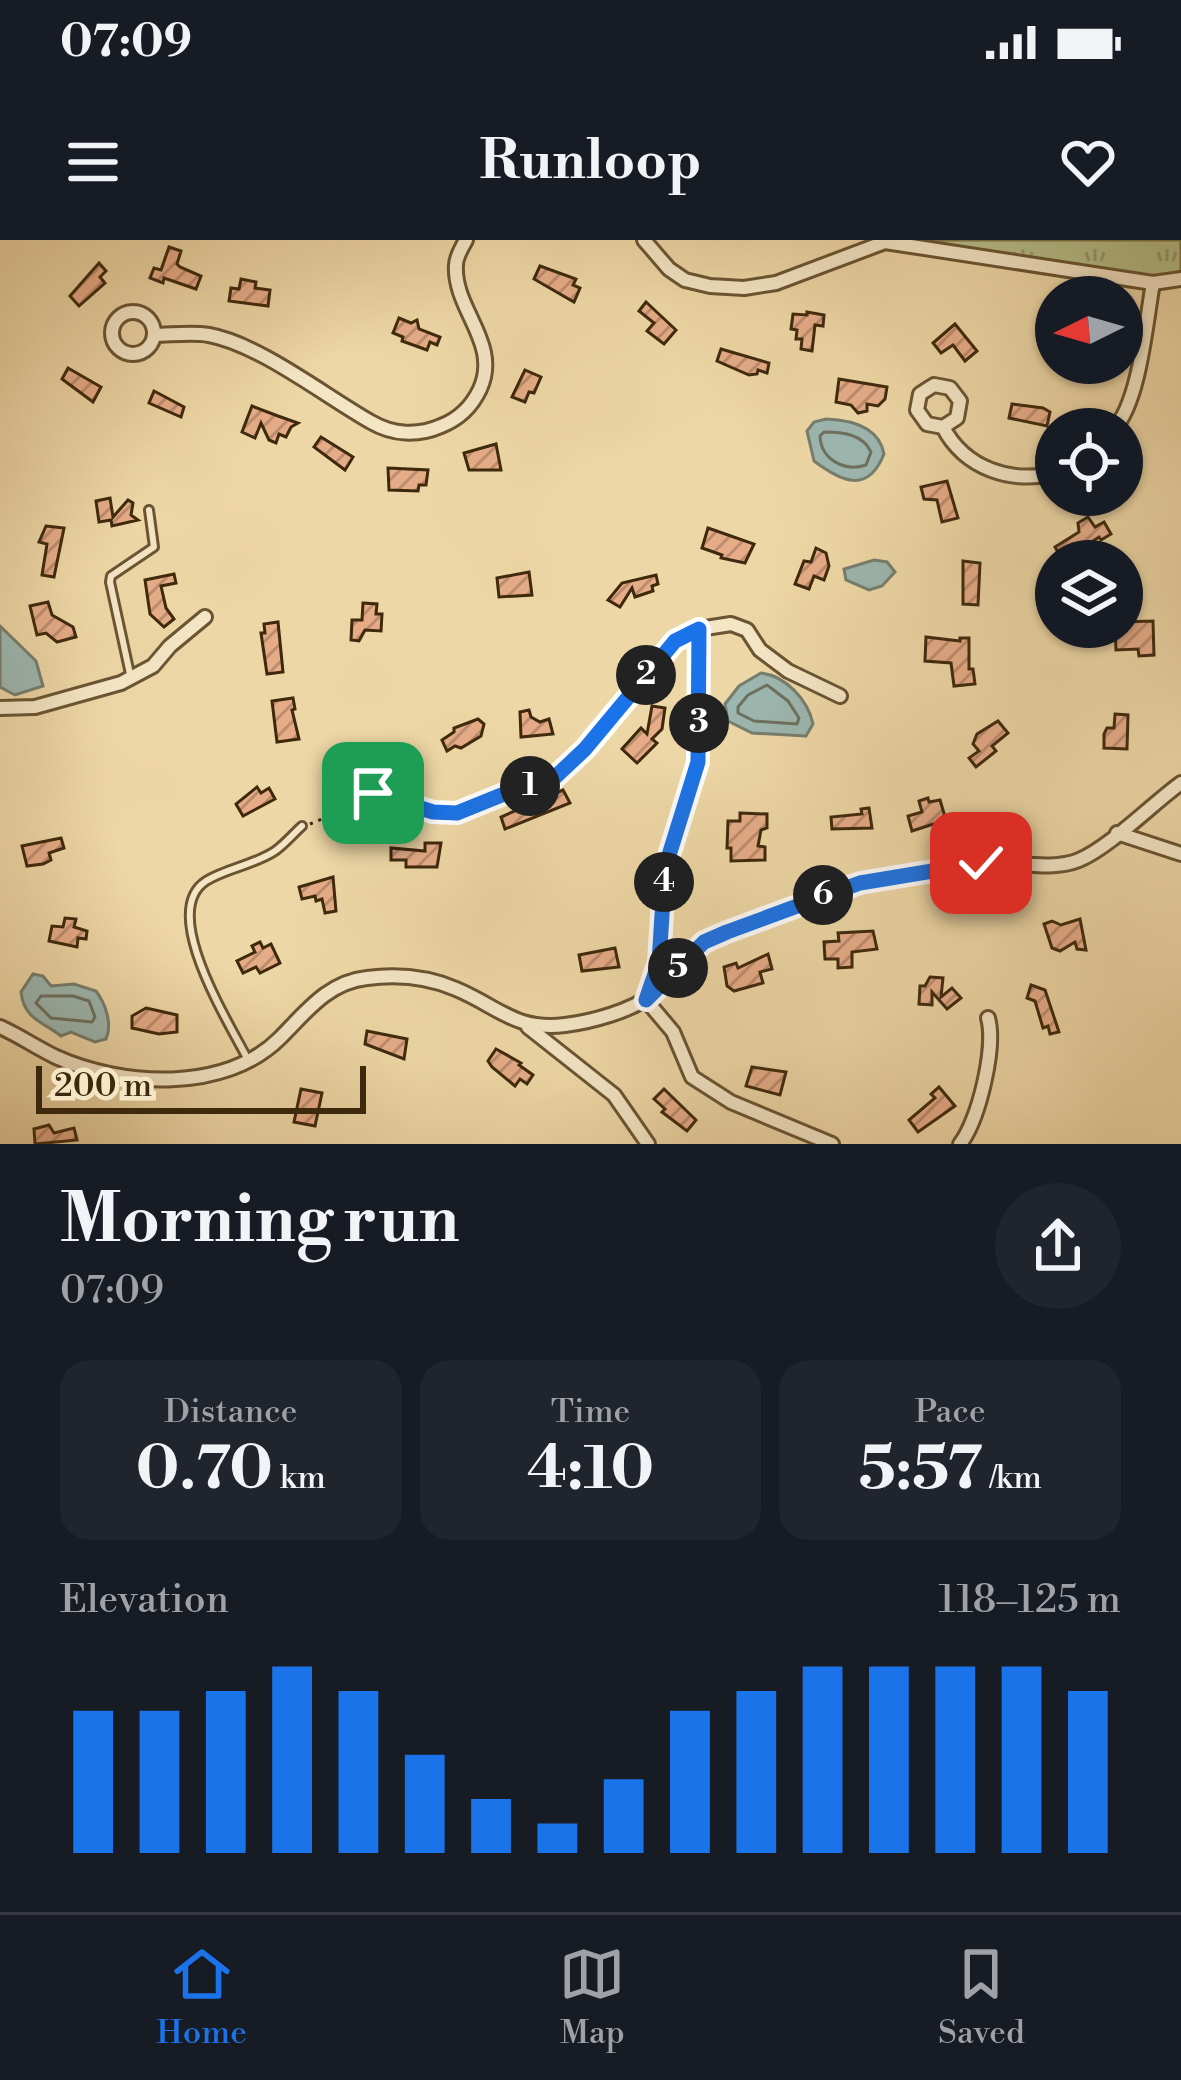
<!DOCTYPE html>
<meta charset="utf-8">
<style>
:root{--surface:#171b24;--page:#20242c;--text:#f1f3f6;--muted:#9ea1a6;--line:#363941;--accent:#1a73e8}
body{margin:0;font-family:"Libre Bodoni",serif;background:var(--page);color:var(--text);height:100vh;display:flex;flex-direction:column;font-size:45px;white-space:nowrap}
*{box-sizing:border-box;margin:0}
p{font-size:39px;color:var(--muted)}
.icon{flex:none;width:66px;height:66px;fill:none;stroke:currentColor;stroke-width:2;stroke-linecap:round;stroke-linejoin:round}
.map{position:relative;height:904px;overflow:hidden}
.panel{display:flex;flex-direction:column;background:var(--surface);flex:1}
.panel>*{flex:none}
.needle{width:78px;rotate:265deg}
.buttons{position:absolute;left:1035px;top:36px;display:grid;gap:24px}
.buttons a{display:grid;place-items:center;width:108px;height:108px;border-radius:50%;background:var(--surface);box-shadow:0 3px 9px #0004;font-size:60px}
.scale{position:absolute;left:36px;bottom:30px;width:330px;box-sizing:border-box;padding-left:12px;border:6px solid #3e290c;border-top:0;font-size:33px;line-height:42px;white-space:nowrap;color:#3e290c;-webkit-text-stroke:9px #f4e5c5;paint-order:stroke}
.pin{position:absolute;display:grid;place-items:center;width:102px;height:102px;color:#fff;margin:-51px;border-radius:24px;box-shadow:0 6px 18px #0006}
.km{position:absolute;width:60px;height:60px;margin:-30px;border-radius:50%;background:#222;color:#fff;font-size:33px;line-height:60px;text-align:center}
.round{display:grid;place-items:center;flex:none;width:126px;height:126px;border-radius:63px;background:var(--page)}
.summary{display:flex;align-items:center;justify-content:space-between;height:204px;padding:0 60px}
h1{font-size:66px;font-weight:700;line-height:90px}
.metrics{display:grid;grid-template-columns:repeat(3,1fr);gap:18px;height:204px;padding:12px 60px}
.metrics div{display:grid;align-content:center;border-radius:30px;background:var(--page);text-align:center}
.metrics b{font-size:60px;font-weight:700}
.metrics small{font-size:33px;font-weight:400}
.metrics p{font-size:33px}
.chart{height:336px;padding:24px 60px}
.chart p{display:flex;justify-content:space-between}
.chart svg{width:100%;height:216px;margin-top:12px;stroke:var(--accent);stroke-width:6}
.status{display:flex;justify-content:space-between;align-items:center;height:84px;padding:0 60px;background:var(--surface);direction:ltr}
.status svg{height:33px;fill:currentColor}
header{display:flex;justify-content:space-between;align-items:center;height:156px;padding:0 60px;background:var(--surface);font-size:54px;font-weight:700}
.menu{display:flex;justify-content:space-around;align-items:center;height:168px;border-top:3px solid var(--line);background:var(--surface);font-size:33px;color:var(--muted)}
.menu a{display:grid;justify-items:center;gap:6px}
.menu .active{color:var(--accent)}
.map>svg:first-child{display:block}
.grass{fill:url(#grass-tufts);stroke:#7a744a;stroke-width:3}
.water{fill:#9cb7b0;stroke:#767e6e;stroke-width:3}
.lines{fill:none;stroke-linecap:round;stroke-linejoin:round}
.shore{stroke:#6d705e;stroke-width:3}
.building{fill:url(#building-hatch);stroke:#3e290c;stroke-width:3}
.lane-casing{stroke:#6a5432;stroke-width:12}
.street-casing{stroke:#6a5432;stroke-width:18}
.path{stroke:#3e290c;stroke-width:3;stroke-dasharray:3 6;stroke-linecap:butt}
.lane{stroke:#f4e5c5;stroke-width:6}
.street{stroke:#f4e5c5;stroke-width:12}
.route-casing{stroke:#fff;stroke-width:24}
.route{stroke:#1a73e8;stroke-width:15}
</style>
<div class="status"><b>07:09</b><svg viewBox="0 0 49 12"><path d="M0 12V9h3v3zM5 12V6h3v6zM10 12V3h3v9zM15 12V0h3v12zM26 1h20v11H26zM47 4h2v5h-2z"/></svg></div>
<header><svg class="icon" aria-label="menu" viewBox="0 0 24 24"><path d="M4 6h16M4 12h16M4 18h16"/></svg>Runloop<svg class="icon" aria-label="heart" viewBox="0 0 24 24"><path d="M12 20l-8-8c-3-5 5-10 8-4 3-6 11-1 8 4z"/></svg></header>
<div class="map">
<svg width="1181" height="904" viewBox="0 0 1181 904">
<defs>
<pattern id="grass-tufts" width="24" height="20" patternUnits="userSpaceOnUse" patternTransform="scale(3)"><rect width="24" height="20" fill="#b6bf89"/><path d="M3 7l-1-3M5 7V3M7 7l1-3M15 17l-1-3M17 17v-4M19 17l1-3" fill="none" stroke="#959b6e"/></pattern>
<pattern id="building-hatch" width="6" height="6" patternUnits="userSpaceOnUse" patternTransform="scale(3)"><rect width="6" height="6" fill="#e6ac88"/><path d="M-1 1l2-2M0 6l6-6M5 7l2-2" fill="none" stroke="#bc8c6e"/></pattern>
</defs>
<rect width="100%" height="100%" fill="#eed7a6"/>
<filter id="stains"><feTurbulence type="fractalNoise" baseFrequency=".00167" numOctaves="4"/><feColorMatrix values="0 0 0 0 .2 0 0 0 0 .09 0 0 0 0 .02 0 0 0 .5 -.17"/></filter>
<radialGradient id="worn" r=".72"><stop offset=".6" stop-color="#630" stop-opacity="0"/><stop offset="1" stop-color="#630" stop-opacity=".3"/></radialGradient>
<path class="grass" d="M 885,0 L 1181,0 L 1181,39 L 1153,43 Z"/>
<g class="water">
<path d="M 826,179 C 851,180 879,187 884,214 C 868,254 842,242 814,221 L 807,191 L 814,182 Z"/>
<path d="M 874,320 L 887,322 L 895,332 L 882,346 L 869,350 L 846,340 L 844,329 Z"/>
<path d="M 0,386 L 36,421 L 43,446 L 15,455 L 0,447 Z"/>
<path d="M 761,433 C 786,436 808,460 813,484 L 806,496 L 752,493 L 728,481 L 725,464 L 739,446 Z"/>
<path d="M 33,734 L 43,736 L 51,746 L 74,744 L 96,751 C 105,763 113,784 106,799 L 95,802 L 71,792 L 61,796 C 44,782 24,780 21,752 Z"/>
</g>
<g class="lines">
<g class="shore">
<path d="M 824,192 C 842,192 863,194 871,212 L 866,225 C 845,232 821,220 820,196 Z"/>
<path d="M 767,445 L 788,461 L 799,478 L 797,484 L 754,481 L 738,473 L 738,467 L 748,455 Z"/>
<path d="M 73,756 L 89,761 L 95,777 L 92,782 L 51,778 L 36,763 L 41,756 Z"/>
</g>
</g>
<g class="building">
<path d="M 169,7 L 181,11 L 177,24 L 180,27 L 201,36 L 196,49 L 164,38 L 163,43 L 150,38 L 154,28 L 161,30 Z"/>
<path d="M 99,23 L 106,31 L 100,37 L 105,43 L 79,66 L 70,56 Z"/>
<path d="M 540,26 L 576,39 L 573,45 L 580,48 L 574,62 L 534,39 Z"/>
<path d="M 241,39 L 256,42 L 255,48 L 270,50 L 268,66 L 229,61 L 231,48 L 239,49 Z"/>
<path d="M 646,62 L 676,90 L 664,104 L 647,91 L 654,83 L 639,71 Z"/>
<path d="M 807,72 L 824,75 L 823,86 L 815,85 L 812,111 L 801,109 L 802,99 L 796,99 L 797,90 L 791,89 L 793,74 L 807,75 Z"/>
<path d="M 399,78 L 411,83 L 417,80 L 419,89 L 440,97 L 437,105 L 430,102 L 427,110 L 402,101 L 403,97 L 393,93 Z"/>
<path d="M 955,84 L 977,111 L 965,121 L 953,105 L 941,113 L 933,103 Z"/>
<path d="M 721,109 L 769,123 L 767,133 L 758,130 L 757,134 L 749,135 L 717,121 Z"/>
<path d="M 68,128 L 101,147 L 93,162 L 62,139 Z"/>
<path d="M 525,130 L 541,137 L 534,153 L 529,152 L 525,162 L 512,157 Z"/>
<path d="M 839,139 L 887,147 L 885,159 L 878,166 L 867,164 L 867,171 L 858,173 L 851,165 L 836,162 Z"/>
<path d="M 154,151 L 184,167 L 181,177 L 149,163 Z"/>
<path d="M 1012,164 L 1043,168 L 1050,172 L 1047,186 L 1009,178 Z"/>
<path d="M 252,166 L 278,176 L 298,183 L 291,187 L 286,197 L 279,194 L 276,203 L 269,200 L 261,183 L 255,198 L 242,192 Z"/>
<path d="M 321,197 L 353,217 L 345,230 L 314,207 Z"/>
<path d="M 496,204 L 501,230 L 469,230 L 464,213 Z"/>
<path d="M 388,228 L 428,230 L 426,245 L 419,245 L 418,251 L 389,250 Z"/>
<path d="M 947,241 L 958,278 L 942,282 L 937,260 L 924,259 L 921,247 Z"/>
<path d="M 110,258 L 113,277 L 128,260 L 133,263 L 131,275 L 138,280 L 112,286 L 111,280 L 99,282 L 96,261 Z"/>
<path d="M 1088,277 L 1095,287 L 1104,282 L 1111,294 L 1101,300 L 1099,297 L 1063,321 L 1055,307 L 1079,292 L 1078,283 Z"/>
<path d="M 46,286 L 64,288 L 54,337 L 42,335 L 47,304 L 39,302 Z"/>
<path d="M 708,288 L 754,304 L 745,323 L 721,318 L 722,315 L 702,308 Z"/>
<path d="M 816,308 L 826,313 L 829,326 L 824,340 L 814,336 L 809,349 L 795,344 L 804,321 L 811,322 Z"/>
<path d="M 963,321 L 980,323 L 978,365 L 963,364 Z"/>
<path d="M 529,332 L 532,355 L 499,357 L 497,338 Z"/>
<path d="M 174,334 L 176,343 L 161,346 L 166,368 L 174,379 L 164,387 L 150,374 L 145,340 Z"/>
<path d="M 656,335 L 658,344 L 652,346 L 653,351 L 635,357 L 632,348 L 620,367 L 608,360 L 622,343 Z"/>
<path d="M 48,362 L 52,375 L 73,387 L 76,397 L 57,402 L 46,393 L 37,395 L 30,366 Z"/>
<path d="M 363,363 L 377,364 L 376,374 L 382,374 L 381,391 L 365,390 L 359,401 L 351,400 L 352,380 L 362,380 Z"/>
<path d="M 1153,381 L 1154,415 L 1139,416 L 1138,409 L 1116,410 L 1115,387 L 1122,387 L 1122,382 Z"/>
<path d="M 278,382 L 283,432 L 267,434 L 261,393 L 265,393 L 264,384 Z"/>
<path d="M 926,397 L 960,401 L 960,398 L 969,398 L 969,429 L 973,429 L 975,444 L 954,446 L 951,423 L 925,421 Z"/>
<path d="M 293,458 L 295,469 L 292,470 L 299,499 L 277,502 L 272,461 Z"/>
<path d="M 652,466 L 665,468 L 662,489 L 652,499 L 657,503 L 637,523 L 622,509 L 641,488 L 647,494 Z"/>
<path d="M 529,470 L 531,477 L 540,482 L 549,479 L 553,494 L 521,497 L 520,472 Z"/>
<path d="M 1115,474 L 1128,475 L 1127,509 L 1104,508 L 1104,494 L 1107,488 L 1114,488 Z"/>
<path d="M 478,479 L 484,484 L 481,496 L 461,508 L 455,506 L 447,511 L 442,500 L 454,492 L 454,488 Z"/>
<path d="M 998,481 L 1008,493 L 992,506 L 996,511 L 976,527 L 969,518 L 979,511 L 973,504 L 977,494 Z"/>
<path d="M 257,547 L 261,553 L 269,548 L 275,559 L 243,576 L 236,564 Z"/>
<path d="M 563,550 L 570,563 L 505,589 L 501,577 Z"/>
<path d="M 928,558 L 929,562 L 940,560 L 946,580 L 912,591 L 908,576 L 922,572 L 919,561 Z"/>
<path d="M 869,568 L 872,588 L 832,589 L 831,577 L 862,574 L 861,569 Z"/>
<path d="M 740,573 L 767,574 L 767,588 L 761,590 L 758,606 L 765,607 L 765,620 L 731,621 L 731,608 L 727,608 L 728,581 L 740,581 Z"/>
<path d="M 61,598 L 64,608 L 49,613 L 51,620 L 43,624 L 27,626 L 22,606 Z"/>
<path d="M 425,603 L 441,603 L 437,627 L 406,627 L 406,620 L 391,620 L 391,608 L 425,611 Z"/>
<path d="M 333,637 L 336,671 L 325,673 L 322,659 L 316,661 L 315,656 L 302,659 L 299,647 Z"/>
<path d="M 65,678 L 76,679 L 74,687 L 87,691 L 86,699 L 78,698 L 77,707 L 49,701 L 52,686 L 63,687 Z"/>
<path d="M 1080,679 L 1086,710 L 1077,709 L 1075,702 L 1060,711 L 1052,708 L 1044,684 L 1052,681 L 1061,685 Z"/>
<path d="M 873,691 L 877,709 L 852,712 L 852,727 L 838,728 L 838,719 L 825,719 L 824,702 L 839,701 L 838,693 Z"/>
<path d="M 260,702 L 263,708 L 271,704 L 280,723 L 260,733 L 256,727 L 243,733 L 237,721 L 255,712 L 252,706 Z"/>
<path d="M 615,708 L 619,727 L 582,731 L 579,715 Z"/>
<path d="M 768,714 L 772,729 L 760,732 L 763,743 L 734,751 L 727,746 L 724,727 L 736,723 L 738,728 Z"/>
<path d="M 930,737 L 943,738 L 941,757 L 952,748 L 961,758 L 947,769 L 932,752 L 932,765 L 919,764 L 920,746 L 925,746 Z"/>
<path d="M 1031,745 L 1045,750 L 1059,792 L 1050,794 L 1048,786 L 1043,788 L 1035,761 L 1027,758 Z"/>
<path d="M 146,768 L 177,775 L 177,792 L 159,794 L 132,788 L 132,776 Z"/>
<path d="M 367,791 L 407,799 L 404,819 L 365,804 Z"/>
<path d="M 496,809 L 521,823 L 519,825 L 533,835 L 527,844 L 520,839 L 515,846 L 492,827 L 488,821 Z"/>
<path d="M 752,827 L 786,832 L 780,855 L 746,846 Z"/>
<path d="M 939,847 L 955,866 L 918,892 L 909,880 L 935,858 L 931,854 Z"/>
<path d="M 301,849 L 322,853 L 315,886 L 294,882 Z"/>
<path d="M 664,849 L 696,880 L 687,891 L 662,872 L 665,869 L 654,859 Z"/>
<path d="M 49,885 L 54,893 L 74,888 L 77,900 L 35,904 L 34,889 Z"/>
</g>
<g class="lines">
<g class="lane-casing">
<g id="lane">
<path d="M 130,434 L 110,342 L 111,336 L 154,307 L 149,270"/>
<path d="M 248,820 C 230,784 158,672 206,641 C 227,628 254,625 275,611 C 285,604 293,594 302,586"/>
</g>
</g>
<g class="street-casing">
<g id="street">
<path d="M 644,0 L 669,29 L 685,40 L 710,46 L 744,48 L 776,43 L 885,2 L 1153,43 L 1181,39"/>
<circle cx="133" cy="93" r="21"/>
<path d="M 154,95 C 171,95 191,92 209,95 C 259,104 325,156 371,182 C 393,195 418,196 441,186 C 459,179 472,166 480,149 C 501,103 453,69 456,25 C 456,17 462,7 466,0"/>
<path d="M 943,187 L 957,178 L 960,161 L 950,148 L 934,145 L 920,154 L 917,170 L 927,184 L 943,187 C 965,229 1011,244 1056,233"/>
<path d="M 1114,189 C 1140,161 1146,81 1153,43"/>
<path d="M 0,468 L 35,467 L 121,443 L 153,426 L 170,406 L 205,377"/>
<path d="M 360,561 L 373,553 L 386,554 L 433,572 L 456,573 L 514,550 L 551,541 L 585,509 L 675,401 L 699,389"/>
<path d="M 1117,593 L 1181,614"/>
<path d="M 648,753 L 659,722 L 665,628 L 698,522 L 699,389 L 731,384 L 747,390 L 760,410 L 788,431 L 840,456"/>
<path d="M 646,760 L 673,792 L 692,837 L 731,862 L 832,904"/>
<path d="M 0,787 C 20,796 37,808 56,817 C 122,847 225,853 280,798 C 306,772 328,742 367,738 C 398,734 428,737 456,749 C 499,767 515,791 565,785 C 590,782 632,771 651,755 C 669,739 683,718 702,703 C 722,688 754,681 777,672 C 842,645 911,630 980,623 C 1012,620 1050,632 1079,620 C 1110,607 1152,564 1181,543"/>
<path d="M 528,787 L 614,855 L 648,904"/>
<path d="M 960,904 C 979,880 996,807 988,778"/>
</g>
</g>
<path class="path" d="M 310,584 L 351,567"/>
<use href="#lane" class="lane"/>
<use href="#street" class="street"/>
</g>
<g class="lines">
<g class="route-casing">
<path id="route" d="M 373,553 L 433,572 L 457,573 L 514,550 L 551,541 L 585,509 L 675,401 L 699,389 L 698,522 L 665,628 L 659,722 L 646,760 L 704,702 L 727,692 L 860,643 L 981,623"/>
</g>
<use href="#route" class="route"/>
</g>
<rect width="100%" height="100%" filter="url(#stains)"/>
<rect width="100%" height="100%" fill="url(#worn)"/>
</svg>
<div class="buttons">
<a><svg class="needle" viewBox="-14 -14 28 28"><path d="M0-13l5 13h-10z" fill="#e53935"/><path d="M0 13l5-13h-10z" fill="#9ea1a6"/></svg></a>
<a><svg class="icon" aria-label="locate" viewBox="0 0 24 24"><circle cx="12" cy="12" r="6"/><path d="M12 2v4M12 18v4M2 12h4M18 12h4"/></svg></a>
<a><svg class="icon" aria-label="layers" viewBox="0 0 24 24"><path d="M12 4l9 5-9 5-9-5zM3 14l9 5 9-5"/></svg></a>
</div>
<div class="scale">200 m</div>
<div class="pin" style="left:373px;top:553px;background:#1e9e55"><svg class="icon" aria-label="arrive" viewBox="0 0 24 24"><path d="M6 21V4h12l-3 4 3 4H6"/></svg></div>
<div class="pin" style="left:981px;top:623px;background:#d93025"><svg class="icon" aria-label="check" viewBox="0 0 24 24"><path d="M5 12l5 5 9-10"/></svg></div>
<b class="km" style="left:530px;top:546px">1</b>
<b class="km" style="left:646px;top:435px">2</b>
<b class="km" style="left:699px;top:483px">3</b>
<b class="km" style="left:664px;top:642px">4</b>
<b class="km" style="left:678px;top:728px">5</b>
<b class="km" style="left:823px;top:655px">6</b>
</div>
<section class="panel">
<div class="summary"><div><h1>Morning run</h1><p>07:09</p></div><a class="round"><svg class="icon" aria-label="share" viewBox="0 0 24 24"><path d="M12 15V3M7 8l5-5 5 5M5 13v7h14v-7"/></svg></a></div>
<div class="metrics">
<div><p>Distance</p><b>0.70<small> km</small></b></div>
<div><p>Time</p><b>4:10</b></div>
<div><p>Pace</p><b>5:57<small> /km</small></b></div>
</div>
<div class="chart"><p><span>Elevation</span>118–125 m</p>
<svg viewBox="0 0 160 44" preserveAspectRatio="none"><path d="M5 44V15M15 44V15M25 44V11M35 44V6M45 44V11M55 44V24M65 44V33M75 44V38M85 44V29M95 44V15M105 44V11M115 44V6M125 44V6M135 44V6M145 44V6M155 44V11"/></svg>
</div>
</section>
<nav class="menu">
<a class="active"><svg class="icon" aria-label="home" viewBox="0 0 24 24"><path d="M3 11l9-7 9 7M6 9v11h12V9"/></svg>Home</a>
<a><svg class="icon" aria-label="map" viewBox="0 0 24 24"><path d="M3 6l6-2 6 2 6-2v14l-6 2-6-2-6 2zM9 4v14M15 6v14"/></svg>Map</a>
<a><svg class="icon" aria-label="saved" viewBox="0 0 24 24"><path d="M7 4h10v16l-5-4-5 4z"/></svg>Saved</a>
</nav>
